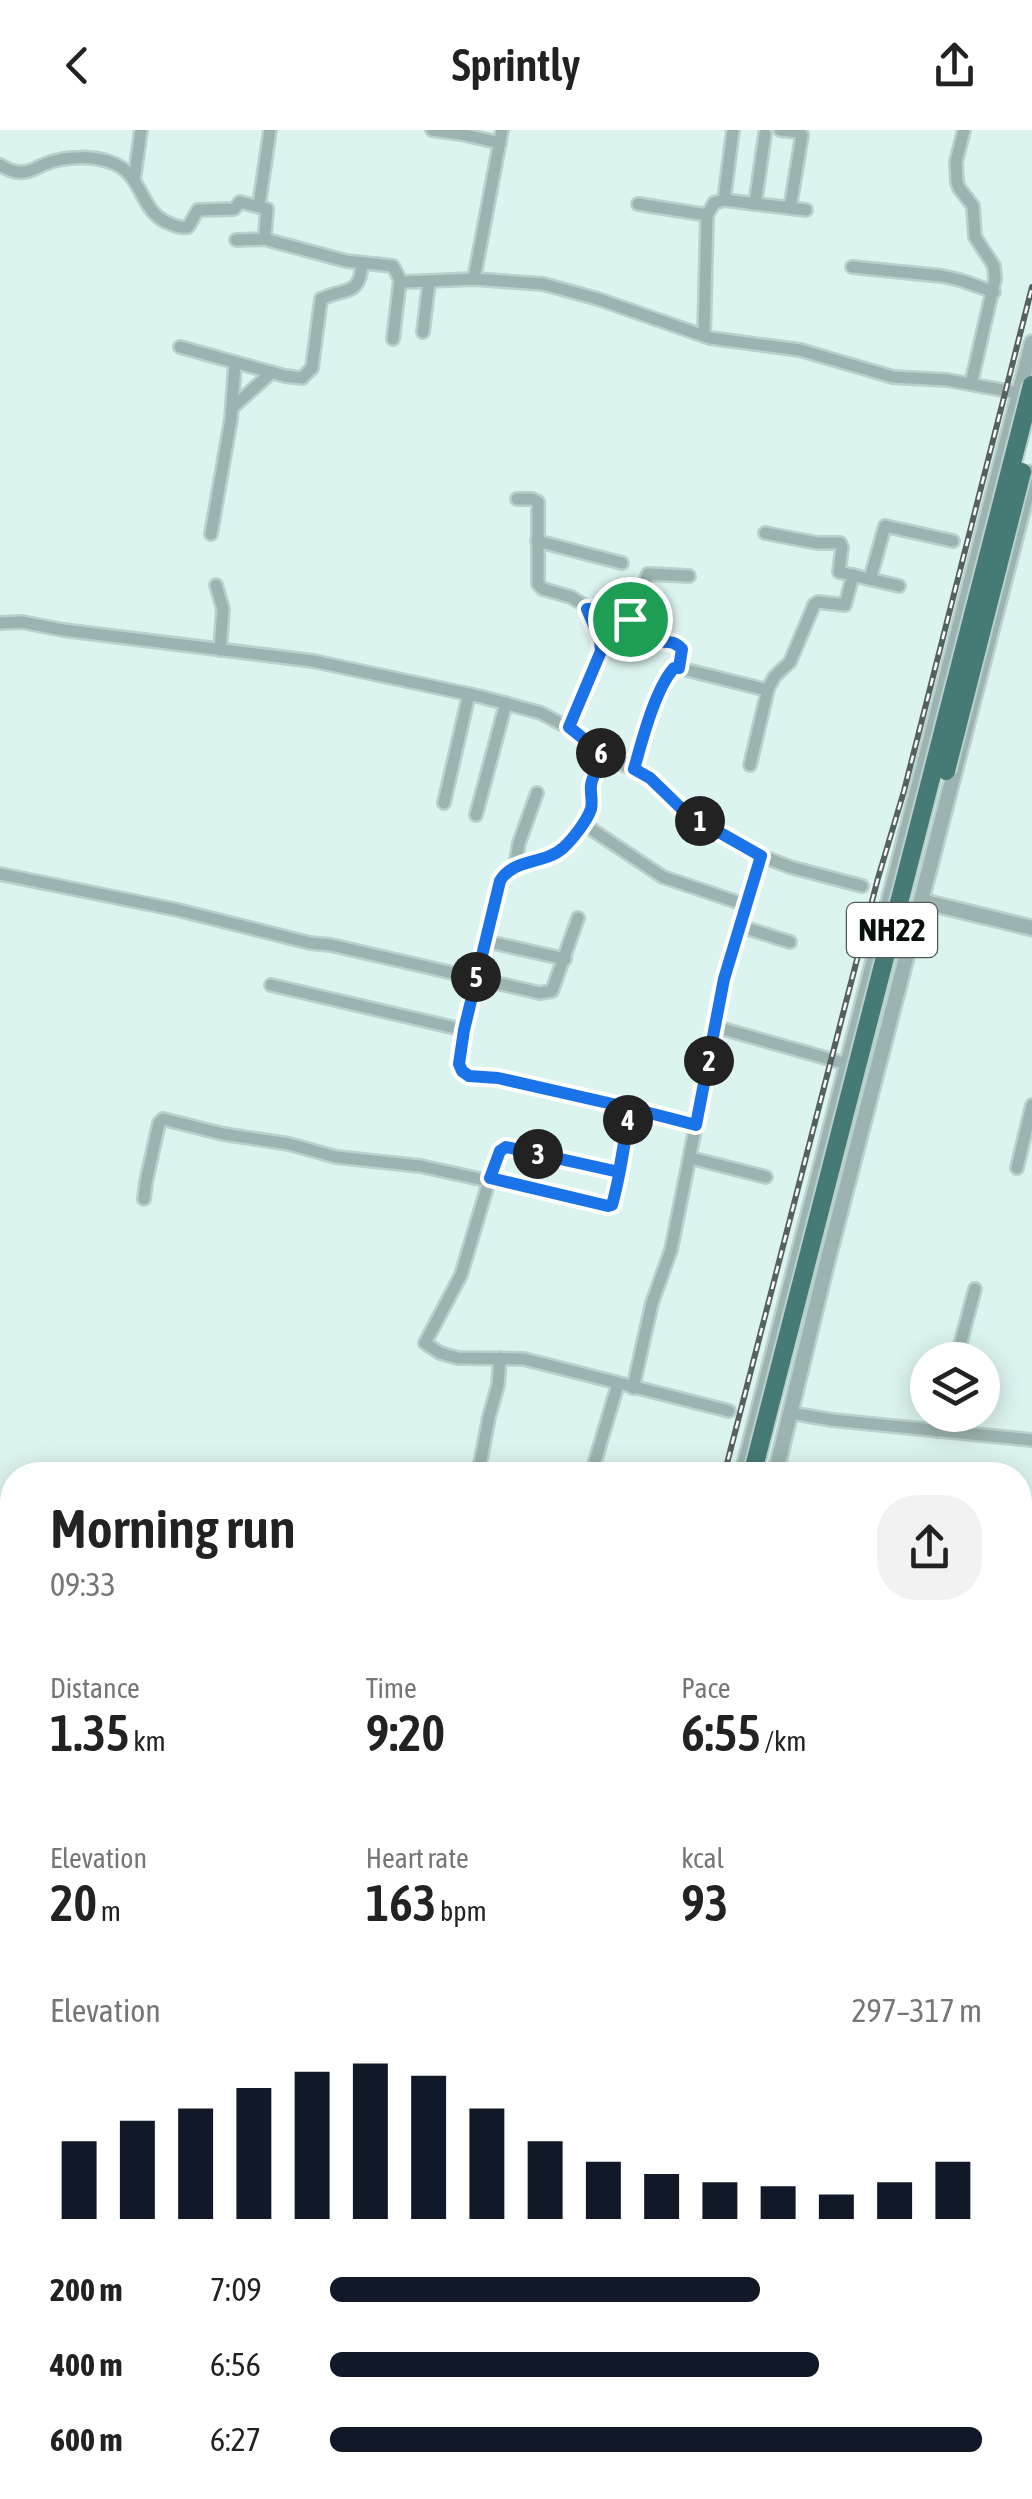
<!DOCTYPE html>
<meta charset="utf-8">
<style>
:root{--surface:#fff;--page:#f2f2f2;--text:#222;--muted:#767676;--accent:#111827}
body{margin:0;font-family:"Asap Condensed",sans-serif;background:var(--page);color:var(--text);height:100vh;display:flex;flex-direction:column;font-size:38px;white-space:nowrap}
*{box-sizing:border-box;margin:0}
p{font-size:32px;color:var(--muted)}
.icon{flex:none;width:55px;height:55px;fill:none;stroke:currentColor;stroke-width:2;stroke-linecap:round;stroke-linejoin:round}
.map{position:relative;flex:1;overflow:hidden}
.drawer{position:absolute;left:0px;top:1332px;width:1032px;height:1038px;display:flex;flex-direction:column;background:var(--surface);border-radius:40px 40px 0 0;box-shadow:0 5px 25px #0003}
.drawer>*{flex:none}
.buttons{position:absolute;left:910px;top:1212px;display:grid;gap:20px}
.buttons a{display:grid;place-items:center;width:90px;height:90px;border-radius:50%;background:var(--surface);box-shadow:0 5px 25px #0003;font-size:50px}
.pin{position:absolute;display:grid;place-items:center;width:85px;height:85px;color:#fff;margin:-42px;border:5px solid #fff;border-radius:50%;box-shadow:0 2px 10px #0007}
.km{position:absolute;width:50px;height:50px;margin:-25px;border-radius:50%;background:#222;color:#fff;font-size:28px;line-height:50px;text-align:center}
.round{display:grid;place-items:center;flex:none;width:105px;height:105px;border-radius:40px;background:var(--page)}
.overview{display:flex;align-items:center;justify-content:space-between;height:170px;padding:0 50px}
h1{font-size:55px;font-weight:600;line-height:75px}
.figures{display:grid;grid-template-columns:repeat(3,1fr);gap:15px;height:170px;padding:10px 50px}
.figures div{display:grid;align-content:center}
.figures b{font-size:50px;font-weight:600}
.figures small{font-size:28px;font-weight:400}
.figures p{font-size:28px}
.chart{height:280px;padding:20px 50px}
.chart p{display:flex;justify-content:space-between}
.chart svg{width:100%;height:180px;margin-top:10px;stroke:var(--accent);stroke-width:6}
ul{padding:0 50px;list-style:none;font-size:32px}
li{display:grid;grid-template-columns:160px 120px 1fr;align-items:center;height:75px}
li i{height:25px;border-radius:12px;background:var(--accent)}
header{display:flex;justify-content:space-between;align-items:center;height:130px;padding:0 50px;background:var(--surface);font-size:45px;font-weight:600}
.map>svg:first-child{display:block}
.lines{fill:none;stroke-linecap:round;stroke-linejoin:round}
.minor-casing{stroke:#bad0cc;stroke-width:16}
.tertiary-casing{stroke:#bad0cc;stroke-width:19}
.trunk-casing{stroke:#bad0cc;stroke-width:22}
.minor{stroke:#9cb4b1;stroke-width:11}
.tertiary{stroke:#9cb4b1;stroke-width:14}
.trunk{stroke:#467a74;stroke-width:18}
.rail-casing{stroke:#54615f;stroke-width:6}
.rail{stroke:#fff;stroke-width:2.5;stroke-dasharray:8;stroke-linecap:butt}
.trunk-bridge-casing{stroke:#bad0cc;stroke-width:22;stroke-linecap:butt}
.trunk-bridge{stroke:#467a74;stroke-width:18}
.route-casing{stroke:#fff;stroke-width:20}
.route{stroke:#1a73e8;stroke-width:12}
.labels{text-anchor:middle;stroke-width:8;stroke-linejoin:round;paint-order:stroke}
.shield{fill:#fff;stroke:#535858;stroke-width:2.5}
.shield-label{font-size:32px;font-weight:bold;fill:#091110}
</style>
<header><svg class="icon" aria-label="back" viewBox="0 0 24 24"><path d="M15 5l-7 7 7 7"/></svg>Sprintly<svg class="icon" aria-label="share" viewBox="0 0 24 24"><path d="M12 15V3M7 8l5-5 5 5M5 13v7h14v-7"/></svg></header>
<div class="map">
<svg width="1032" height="2369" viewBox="0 0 1032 2369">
<rect width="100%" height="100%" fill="#dcf4f0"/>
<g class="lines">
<g class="minor-casing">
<g id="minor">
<path d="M 432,0 L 461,4 L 500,13"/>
<path d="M 780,0 L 799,2 L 802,5 L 790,78"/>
<path d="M 964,0 L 956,32 L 957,52 L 959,58 L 973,76 L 975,107 L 994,136 L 995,149 L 971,254"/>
<path d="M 0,35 C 7,39 14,43 23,42 C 31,42 38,37 45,34 C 66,26 94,25 115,34 C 142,45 141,81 166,92 C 175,96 179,98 188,97 L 198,80 L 234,79 L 240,72 L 267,79 L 265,105 L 268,110 L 346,131 L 393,136 L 400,150 L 405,152 L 474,149 L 543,154 L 598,169 L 710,208 L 800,220 L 893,247 L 947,250 L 1019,263"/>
<path d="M 134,51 L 141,0"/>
<path d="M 724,70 L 733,0"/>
<path d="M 638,74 L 707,85 L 704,206"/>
<path d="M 755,74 L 765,4"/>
<path d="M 259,75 L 270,0"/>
<path d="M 707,85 L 714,73 L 724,70 L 806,80"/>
<path d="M 236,110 L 267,109"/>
<path d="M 852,137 L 942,146 L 960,150 L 994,162"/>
<path d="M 474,149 L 502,0"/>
<path d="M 423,202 L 429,152"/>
<path d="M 393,209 L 400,150"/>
<path d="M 180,217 L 285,246 L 302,248 L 312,238 L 321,169 C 346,157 360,167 362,133"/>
<path d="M 232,278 L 271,243"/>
<path d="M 517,369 L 532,369 L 538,372 L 538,454 L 543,459 L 571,467 L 584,475 L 590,484 L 601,513 L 598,529 L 569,597"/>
<path d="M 765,403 L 817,413 L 840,413 L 842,417 L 839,442 L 899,456"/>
<path d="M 211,404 L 231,289 L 235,233"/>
<path d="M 537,411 L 622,433"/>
<path d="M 870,449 L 885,396 L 953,411"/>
<path d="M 216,455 L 223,479 L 220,520"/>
<path d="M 587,479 L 606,478 L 621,482 L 647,509 L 679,514 L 682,519 L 679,538"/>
<path d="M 630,489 L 648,444 L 689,446"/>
<path d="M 0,493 L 22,492 L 63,500 L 313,531 L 482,567 L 541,583 L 578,603 L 605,626 L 651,648 L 687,684 L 761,726 L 790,737 L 862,756"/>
<path d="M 605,626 L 592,651 L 590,681 L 565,716 L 553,724 L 507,740 L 500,751 C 493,768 457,928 460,937 C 467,953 496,948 510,951 C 572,965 634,979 696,995"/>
<path d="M 750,635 L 768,559"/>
<path d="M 634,639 L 650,586 L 672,540 L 679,538 L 767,560 L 775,546 L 790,532 L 814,475 L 818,472 L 845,475 L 853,445"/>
<path d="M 444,673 L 469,564"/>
<path d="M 476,685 L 506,573"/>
<path d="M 582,693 L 663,747 L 746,775"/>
<path d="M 515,737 L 519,713 L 537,663"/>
<path d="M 0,744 L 178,780 L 310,813 L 331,815 L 540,863 L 552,861 L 578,788"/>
<path d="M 739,796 L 790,812"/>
<path d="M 485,811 L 565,829"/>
<path d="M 271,855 L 464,900"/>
<path d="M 716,897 L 847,934"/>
<path d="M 691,1028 L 766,1047"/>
<path d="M 1017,1038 L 1032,975"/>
<path d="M 619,1042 L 509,1017 L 502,1019 L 489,1051 L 461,1145 L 425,1213 L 440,1223 L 458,1228 L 524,1229 L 729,1281"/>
<path d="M 490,1048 L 610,1076 L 614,1070 L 630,978"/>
<path d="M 144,1069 L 146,1052 L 159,993 L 163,989 L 223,1004 L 289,1014 L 336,1027 L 420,1036 L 489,1051"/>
<path d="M 956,1230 L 975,1159"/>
<path d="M 633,1258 L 652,1173 L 671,1120 L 725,849 L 761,726"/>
<path d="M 791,1283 L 832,1290 L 1032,1310"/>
<path d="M 937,1301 L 941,1285"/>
<path d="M 478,1345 L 489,1287 L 498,1255 L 500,1228"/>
<path d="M 591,1345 L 618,1254"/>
<path d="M 0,1611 L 12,1613"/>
<path d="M 1020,1637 L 1032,1640"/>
<path d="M 0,1653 L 12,1655"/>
<path d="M 0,1759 L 12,1765"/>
<path d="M 1020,1882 L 1029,1895 L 1032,1906"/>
<path d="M 0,1941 L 12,1945"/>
<path d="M 1020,2036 L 1032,2022"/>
<path d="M 0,2103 L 12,2106"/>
<path d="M 1020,2266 L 1032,2214"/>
<path d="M 1020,2332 L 1032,2334"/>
<path d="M 173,2358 L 210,2369"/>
<path d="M 1016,2358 L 1017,2369"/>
<path d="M 94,2369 L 96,2358"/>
<path d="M 246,2369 L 250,2358"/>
<path d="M 417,2369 L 418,2358"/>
<path d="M 639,2369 L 641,2358"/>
<path d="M 758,2369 L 768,2358"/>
</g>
</g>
<g class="tertiary-casing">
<g id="tertiary">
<path d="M 921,771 L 1032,798"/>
<path d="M 742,1345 L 1032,213"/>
<path d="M 775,1345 L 826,1136 L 1032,343"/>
<path d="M 484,2369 L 487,2358"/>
<path d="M 515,2369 L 518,2358"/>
</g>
</g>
<g class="trunk-casing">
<path id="trunk" d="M 504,2369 L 507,2358"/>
</g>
<use href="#minor" class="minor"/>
<use href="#tertiary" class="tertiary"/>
<use href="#trunk" class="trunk"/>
<g class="rail-casing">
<g id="rail">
<path d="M 724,1345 L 878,748 L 904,661 L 1032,157"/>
<path d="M 463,2369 L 466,2358"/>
</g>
</g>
<use href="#rail" class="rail"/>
<g class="trunk-bridge-casing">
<g id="trunk-bridge">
<path d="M 946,641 L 1022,342"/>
<path d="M 752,1345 L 1032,255"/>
</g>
</g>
<use href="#trunk-bridge" class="trunk-bridge"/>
</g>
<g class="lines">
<g class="route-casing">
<path id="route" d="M 630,489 C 635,496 640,506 649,509 C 663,515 671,507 682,519 L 679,538 L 674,538 C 655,559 642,611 634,639 L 650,648 L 687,684 L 761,726 L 724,849 L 696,995 L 630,978 L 619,1042 L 506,1017 L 500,1021 L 490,1048 L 608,1076 L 612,1075 C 621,1044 625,1010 630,978 L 498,948 L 469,946 L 462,941 L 459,934 L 464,900 L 500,751 C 513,728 544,735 563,718 C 572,710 587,691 591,679 C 593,671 590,663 591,655 C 592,645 600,635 605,626 L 569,597 L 601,521 L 600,509 L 587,479 C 603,478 618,477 630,489"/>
</g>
<use href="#route" class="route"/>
</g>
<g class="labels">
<rect class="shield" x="847" y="773" width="90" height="54" rx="8"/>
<g class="shield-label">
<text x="892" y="811">NH22</text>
</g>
</g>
</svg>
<div class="buttons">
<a><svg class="icon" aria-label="layers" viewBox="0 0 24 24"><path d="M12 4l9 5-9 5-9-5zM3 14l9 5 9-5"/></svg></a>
</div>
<div class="pin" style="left:630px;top:489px;background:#1e9e55"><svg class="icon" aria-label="arrive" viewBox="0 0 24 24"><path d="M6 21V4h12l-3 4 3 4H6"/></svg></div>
<b class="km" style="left:700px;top:691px">1</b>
<b class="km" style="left:709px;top:931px">2</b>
<b class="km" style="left:538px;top:1024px">3</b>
<b class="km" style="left:628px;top:990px">4</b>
<b class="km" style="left:476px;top:847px">5</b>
<b class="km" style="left:601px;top:623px">6</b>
<section class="drawer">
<div class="overview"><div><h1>Morning run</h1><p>09:33</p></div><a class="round"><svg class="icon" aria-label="share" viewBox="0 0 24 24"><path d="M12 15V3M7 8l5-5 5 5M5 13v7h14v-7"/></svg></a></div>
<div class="figures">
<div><p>Distance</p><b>1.35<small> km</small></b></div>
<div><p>Time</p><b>9:20</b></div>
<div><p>Pace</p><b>6:55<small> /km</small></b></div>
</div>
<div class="figures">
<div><p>Elevation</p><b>20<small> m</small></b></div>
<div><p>Heart rate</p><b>163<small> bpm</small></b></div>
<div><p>kcal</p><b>93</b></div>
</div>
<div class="chart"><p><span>Elevation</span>297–317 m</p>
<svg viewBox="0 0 160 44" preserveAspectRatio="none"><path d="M5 44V25M15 44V20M25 44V17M35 44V12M45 44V8M55 44V6M65 44V9M75 44V17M85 44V25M95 44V30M105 44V33M115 44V35M125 44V36M135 44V38M145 44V35M155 44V30"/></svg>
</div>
<ul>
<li><b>200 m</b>7:09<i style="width:66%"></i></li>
<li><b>400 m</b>6:56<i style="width:75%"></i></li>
<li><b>600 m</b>6:27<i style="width:100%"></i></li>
</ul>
</section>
</div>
